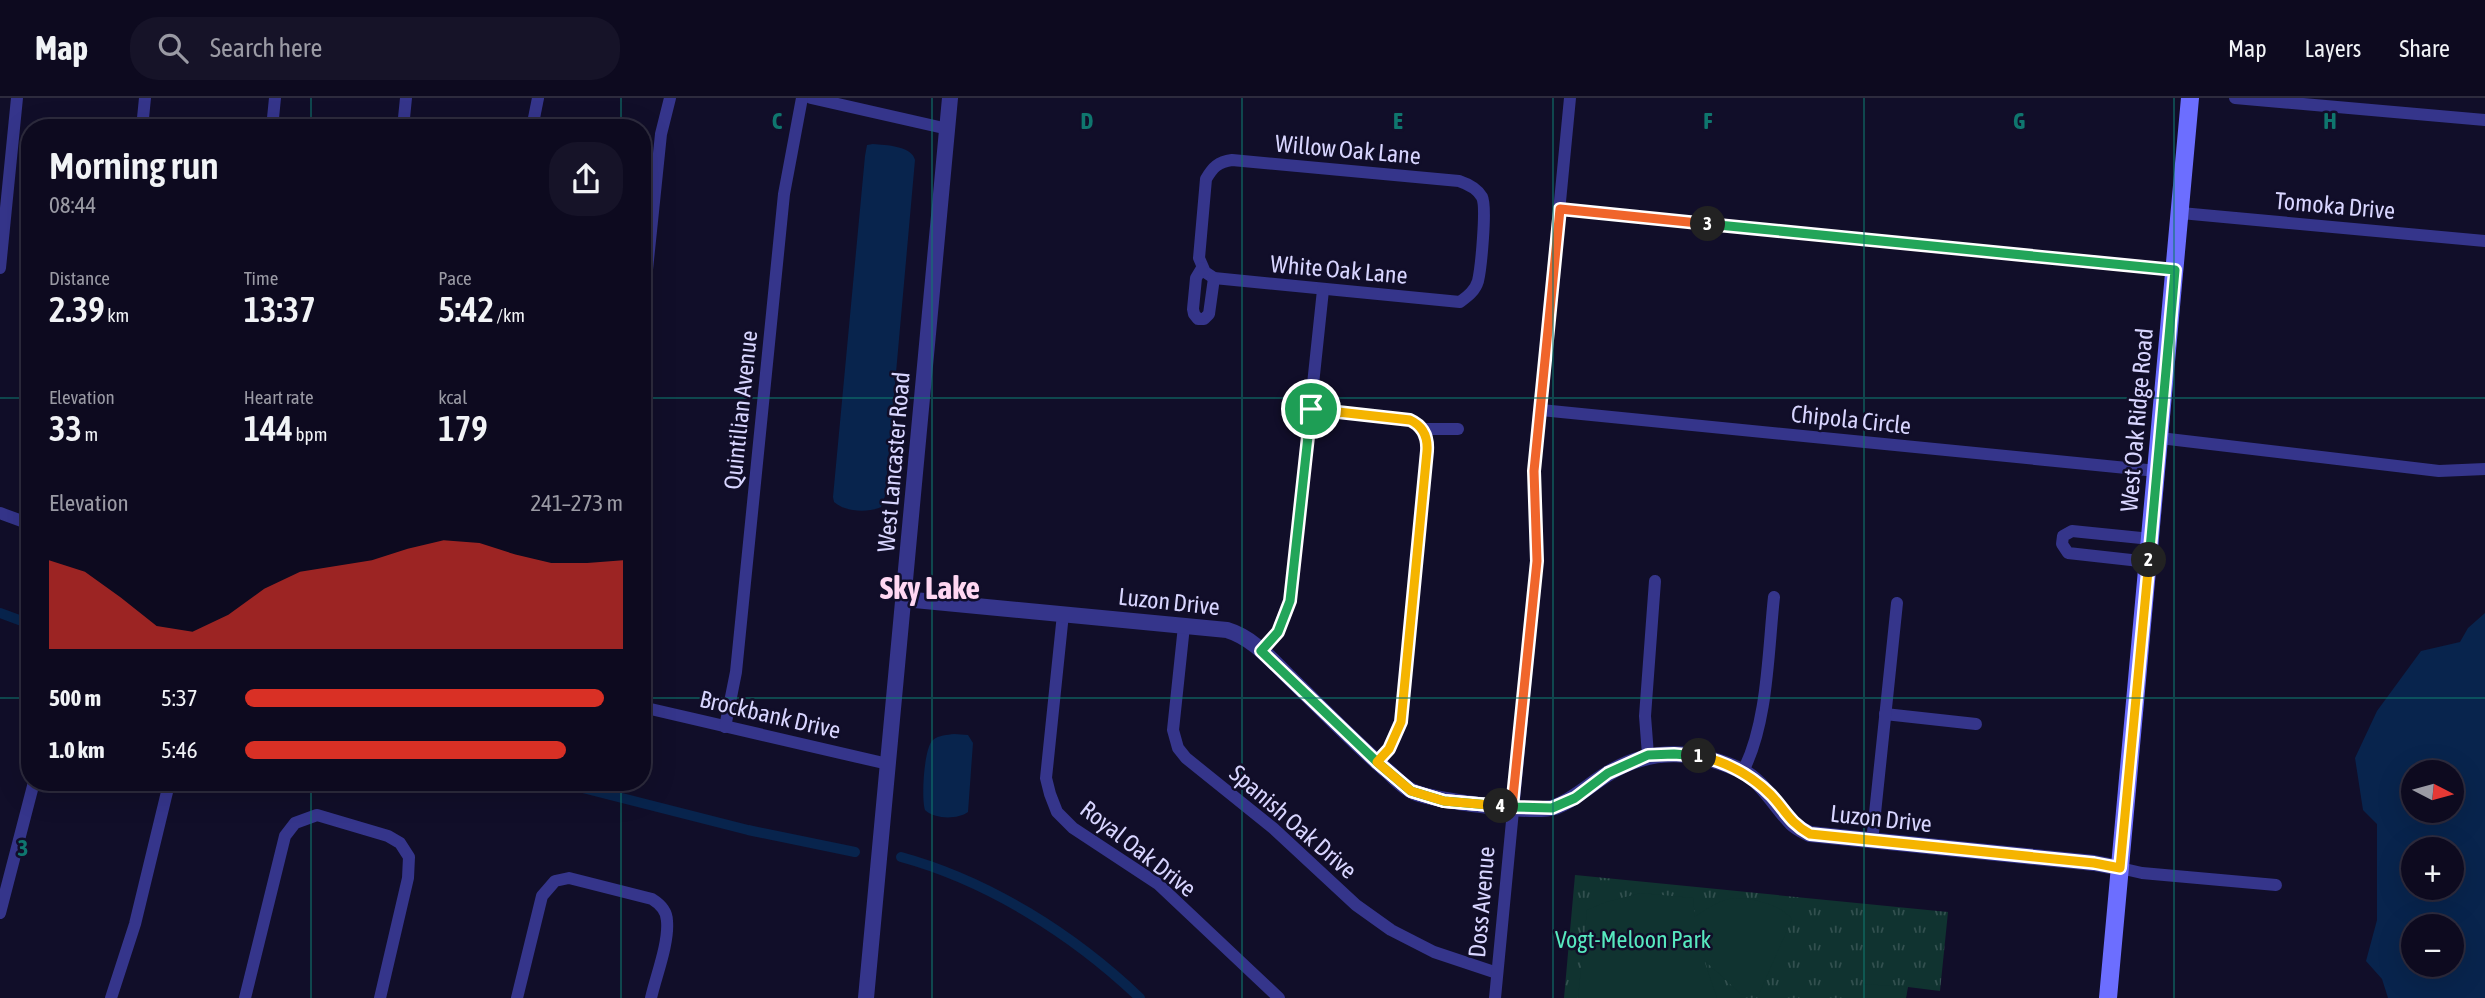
<!DOCTYPE html>
<meta charset="utf-8">
<style>
:root{--surface:#0d0a1f;--page:#161328;--text:#f1f3f6;--muted:#9a9aa4;--line:#2d2b3d;--accent:#d93025}
body{margin:0;font-family:"Asap Condensed",sans-serif;background:var(--page);color:var(--text);height:100vh;display:flex;flex-direction:column;font-size:26px;white-space:nowrap}
*{box-sizing:border-box;margin:0}
p{font-size:23px;color:var(--muted)}
.icon{flex:none;width:38px;height:38px;fill:none;stroke:currentColor;stroke-width:2;stroke-linecap:round;stroke-linejoin:round}
.map{position:relative;flex:1;overflow:hidden}
.drawer{position:absolute;left:21px;top:21px;width:630px;height:672px;display:flex;flex-direction:column;background:var(--surface);border-radius:28px;box-shadow:0 7px 28px #0002,0 0 0 2px var(--line)}
.drawer>*{flex:none}
.needle{width:46px;rotate:96deg}
.controls{position:absolute;left:2401px;top:662px;display:grid;gap:14px}
.controls a{display:grid;place-items:center;width:63px;height:63px;border-radius:50%;background:var(--surface);box-shadow:0 7px 28px #0002,0 0 0 2px var(--line);font-size:35px}
.pin{position:absolute;display:grid;place-items:center;width:60px;height:60px;color:#fff;margin:-30px;border:4px solid #fff;border-radius:50%;box-shadow:0 2px 7px #0007}
.km{position:absolute;width:35px;height:35px;margin:-18px;border-radius:50%;background:#222;color:#fff;font-size:19px;line-height:35px;text-align:center}
.round{display:grid;place-items:center;flex:none;width:74px;height:74px;border-radius:28px;background:var(--page)}
.head{display:flex;align-items:center;justify-content:space-between;height:119px;padding:0 28px}
h1{font-size:38px;font-weight:600;line-height:52px}
.metrics{display:grid;grid-template-columns:repeat(3,1fr);gap:10px;height:119px;padding:7px 28px}
.metrics div{display:grid;align-content:center}
.metrics b{font-size:35px;font-weight:600}
.metrics small{font-size:19px;font-weight:400}
.metrics p{font-size:19px}
.chart{height:196px;padding:14px 28px}
.chart p{display:flex;justify-content:space-between}
.chart svg{width:100%;height:126px;margin-top:7px;fill:var(--accent);opacity:.7}
ul{padding:0 28px;list-style:none;font-size:23px}
li{display:grid;grid-template-columns:112px 84px 1fr;align-items:center;height:52px}
li i{height:18px;border-radius:9px;background:var(--accent)}
header{display:flex;align-items:center;gap:42px;box-sizing:border-box;height:98px;padding:0 35px;background:var(--surface);border-bottom:2px solid var(--line)}
header strong{font-size:33px}
nav{display:flex;gap:38px;margin-inline-start:auto;font-size:24px}
.search{width:490px;height:63px;background:var(--page);display:flex;align-items:center;gap:18px;box-sizing:border-box;padding:0 24px;border-radius:28px;color:var(--muted);font-size:26px}
.map>svg:first-child{display:block}
.grass{fill:url(#grass-tufts)}
.pitch{fill:#103330}
.water{fill:#08244d;fill-rule:evenodd}
.lines{fill:none;stroke-linecap:round;stroke-linejoin:round}
.canal{stroke:#08244d;stroke-width:10}
.minor{stroke:#35358b;stroke-width:12}
.tertiary{stroke:#35358b;stroke-width:16}
.secondary{stroke:#6c6eff;stroke-width:18}
.split-1-casing{stroke:#fff;stroke-width:14}
.split-2-casing{stroke:#fff;stroke-width:14}
.split-3-casing{stroke:#fff;stroke-width:14}
.split-4-casing{stroke:#fff;stroke-width:14}
.split-5-casing{stroke:#fff;stroke-width:14}
.split-1{stroke:#22a559;stroke-width:9}
.split-2{stroke:#f5b400;stroke-width:9}
.split-3{stroke:#22a559;stroke-width:9}
.split-4{stroke:#f0652b;stroke-width:9}
.split-5{stroke:#f5b400;stroke-width:9}
.grid{fill:none;stroke:#0f766e;stroke-width:2;stroke-opacity:0.55}
.labels{text-anchor:middle;stroke-width:5;stroke-linejoin:round;paint-order:stroke}
.street-label{font-size:24px;fill:#d8d5ff;stroke:#110e29}
.park-label{font-size:24px;fill:#57e9bf;stroke:#110e29}
.district-label{font-size:32px;font-weight:bold;fill:#ffd7f2;stroke:#110e29}
.grid-label{font-size:23px;text-anchor:middle;font-weight:bold;fill:#0f766e;stroke:#110e29;stroke-width:5;stroke-linejoin:round;paint-order:stroke}
</style>
<header>
<strong>Map</strong>
<div class="search"><svg class="icon" aria-label="search" viewBox="0 0 24 24"><circle cx="10" cy="10" r="6"/><path d="M15 15l6 6"/></svg>Search here</div>
<nav><a>Map</a><a>Layers</a><a>Share</a></nav>
</header>
<div class="map">
<svg width="2485" height="900" viewBox="0 0 2485 900">
<defs>
<pattern id="grass-tufts" width="24" height="20" patternUnits="userSpaceOnUse" patternTransform="scale(1.75)"><rect width="24" height="20" fill="#103330"/><path d="M3 7l-1-3M5 7V3M7 7l1-3M15 17l-1-3M17 17v-4M19 17l1-3" fill="none" stroke="#32504f"/></pattern>
</defs>
<rect width="100%" height="100%" fill="#110e29"/>
<path class="grass" d="M 1575,777 L 1948,814 L 1940,893 L 1908,889 L 1906,900 L 1564,900 Z"/>
<g class="pitch">
<path d="M 1641,795 L 1693,800 L 1695,819 C 1706,811 1721,801 1735,800 C 1753,800 1781,807 1792,821 L 1759,896 L 1742,897 L 1704,862 L 1717,900 L 1578,900 L 1587,812 L 1606,804 Z"/>
<path d="M 1863,886 L 1907,889 L 1906,900 L 1861,900 Z"/>
</g>
<g class="water">
<path d="M 873,46 C 886,47 912,48 915,62 L 885,398 L 881,409 C 868,415 845,414 834,404 L 833,399 L 865,58 L 867,47 Z"/>
<path d="M 2485,515 L 2485,900 L 2388,900 L 2382,881 L 2366,863 L 2377,822 L 2377,726 L 2363,712 L 2355,660 L 2377,613 L 2421,553 L 2460,544 L 2468,530 ZM 2413,674 L 2452,674 L 2452,712 L 2413,712 ZM 2413,751 L 2452,751 L 2452,789 L 2413,789 ZM 2413,828 L 2452,828 L 2452,866 L 2413,866 Z"/>
<path d="M 954,636 L 968,637 L 973,645 L 968,714 C 957,722 934,721 925,712 C 921,700 924,649 933,642 C 939,637 947,637 954,636 Z"/>
</g>
<g class="lines">
<g class="canal">
<path d="M 0,515 L 30,526"/>
<path d="M 559,684 L 748,732 L 855,754"/>
<path d="M 901,759 C 989,783 1074,837 1140,900"/>
</g>
<g class="minor">
<path d="M 811,0 L 948,31"/>
<path d="M 2235,0 L 2485,22"/>
<path d="M 142,30 L 145,0"/>
<path d="M 272,30 L 275,0"/>
<path d="M 403,30 L 406,0"/>
<path d="M 532,30 L 538,0"/>
<path d="M 1232,62 L 1459,83 C 1468,86 1477,90 1482,99 C 1487,109 1481,170 1478,183 C 1475,193 1468,198 1460,204 L 1214,180 L 1205,174 L 1199,160 L 1206,81 C 1213,69 1218,64 1232,62 Z"/>
<path d="M 1560,111 L 2175,172"/>
<path d="M 2181,115 L 2485,143"/>
<path d="M 0,170 L 17,0"/>
<path d="M 1202,170 L 1196,180 L 1193,211 L 1194,216 L 1198,221 L 1204,221 L 1209,216 L 1214,180"/>
<path d="M 642,220 L 661,36 L 670,0"/>
<path d="M 1311,311 L 1410,322 C 1423,328 1428,339 1427,353 L 1401,624 L 1389,651 L 1377,664"/>
<path d="M 1541,312 L 2157,373"/>
<path d="M 1422,331 L 1458,331"/>
<path d="M 2160,340 L 2439,373 L 2485,371"/>
<path d="M 0,415 L 30,426"/>
<path d="M 2149,464 L 2068,455 L 2062,446 L 2063,438 L 2072,433 L 2151,441"/>
<path d="M 1063,516 L 1046,680 L 1050,696 L 1057,714 L 1073,730 L 1158,786 L 1279,900"/>
<path d="M 1184,528 L 1173,632 L 1178,650 L 1186,660 L 1273,730 L 1356,807 L 1391,832 L 1434,854 L 1497,875"/>
<path d="M 1261,553 L 1278,534 L 1290,503 L 1323,192"/>
<path d="M 642,609 L 888,666"/>
<path d="M 1885,616 L 1976,626"/>
<path d="M 725,629 L 736,574 L 784,96 L 802,0"/>
<path d="M 1648,657 L 1645,618 L 1655,483"/>
<path d="M 1743,673 C 1768,625 1768,553 1774,499"/>
<path d="M 1872,744 L 1897,505"/>
<path d="M 2120,770 L 2142,775 L 2276,787"/>
<path d="M 0,815 L 34,684"/>
<path d="M 111,900 L 135,826 L 167,694 L 167,684"/>
<path d="M 245,900 L 285,738 L 295,725 L 317,717 L 388,738 L 400,745 L 409,759 L 408,780 L 380,900"/>
<path d="M 517,900 L 542,798 L 555,783 L 569,780 L 652,801 C 660,806 667,813 667,823 C 669,845 656,878 651,900"/>
<path d="M 1495,900 L 1537,463 L 1534,373 L 1570,0"/>
</g>
<g class="tertiary">
<path d="M 904,501 L 1227,532 C 1254,540 1273,564 1293,583 C 1323,612 1353,643 1385,671 C 1394,678 1404,690 1414,694 C 1436,703 1535,716 1555,709 C 1576,701 1590,686 1609,675 C 1651,649 1696,652 1740,672 C 1763,683 1775,708 1792,725 C 1797,730 1804,733 1810,736 L 2094,765 L 2120,770"/>
<path d="M 866,900 L 950,0"/>
</g>
<path class="secondary" d="M 2108,900 L 2190,0"/>
</g>
<g class="lines">
<g class="split-1-casing">
<path id="split-1" d="M 1311,311 L 1290,503 L 1278,534 L 1261,553 L 1377,664 L 1411,693 L 1444,703 L 1512,709 L 1552,710 L 1575,700 L 1608,675 L 1648,657 L 1674,656 L 1699,658"/>
</g>
<g class="split-2-casing">
<path id="split-2" d="M 1699,658 C 1727,664 1751,677 1771,697 C 1786,713 1789,724 1810,736 L 2094,765 L 2120,770 L 2149,462"/>
</g>
<g class="split-3-casing">
<path id="split-3" d="M 1708,126 L 2175,172 L 2149,462"/>
</g>
<g class="split-4-casing">
<path id="split-4" d="M 1501,708 L 1512,709 L 1537,463 L 1534,373 L 1560,111 L 1708,126"/>
</g>
<g class="split-5-casing">
<path id="split-5" d="M 1311,311 L 1410,322 C 1423,328 1428,339 1427,353 L 1401,624 L 1389,651 L 1377,664 L 1411,693 L 1444,703 L 1501,708"/>
</g>
<use href="#split-1" class="split-1"/>
<use href="#split-2" class="split-2"/>
<use href="#split-3" class="split-3"/>
<use href="#split-4" class="split-4"/>
<use href="#split-5" class="split-5"/>
</g>
<path class="grid" d="M 311,0 L 311,30M 621,0 L 621,30M 932,0 L 932,900M 1242,0 L 1242,900M 1553,0 L 1553,900M 1864,0 L 1864,900M 2174,0 L 2174,900M 0,300 L 30,300M 642,300 L 2485,300M 0,600 L 30,600M 642,600 L 2485,600M 311,684 L 311,900M 621,684 L 621,900"/>
<g class="labels">
<g class="street-label">
<text transform="translate(1348 52) rotate(5)" y="8">Willow Oak Lane</text>
<text transform="translate(2335 108) rotate(5)" y="8">Tomoka Drive</text>
<text transform="translate(1339 172) rotate(5)" y="8">White Oak Lane</text>
<text transform="translate(741 312) rotate(-84)" y="8">Quintilian Avenue</text>
<text transform="translate(1851 322) rotate(6)" y="8">Chipola Circle</text>
<text transform="translate(2137 322) rotate(-85)" y="8">West Oak Ridge Road</text>
<text transform="translate(894 364) rotate(-85)" y="8">West Lancaster Road</text>
<text transform="translate(1169 504) rotate(6)" y="8">Luzon Drive</text>
<text transform="translate(770 617) rotate(13)" y="8">Brockbank Drive</text>
<text transform="translate(1881 721) rotate(6)" y="8">Luzon Drive</text>
<text transform="translate(1293 724) rotate(41)" y="8">Spanish Oak Drive</text>
<text transform="translate(1138 751) rotate(38)" y="8">Royal Oak Drive</text>
<text transform="translate(1482 804) rotate(-85)" y="8">Doss Avenue</text>
</g>
<g class="park-label">
<text x="1633" y="850">Vogt-Meloon Park</text>
</g>
<g class="district-label">
<text x="930" y="501">Sky Lake</text>
</g>
</g>
<g class="grid-label">
<text x="777" y="31">C</text>
<text x="1087" y="31">D</text>
<text x="1398" y="31">E</text>
<text x="1708" y="31">F</text>
<text x="2019" y="31">G</text>
<text x="2330" y="31">H</text>
<text x="23" y="758">3</text>
</g>
</svg>
<div class="controls">
<a><svg class="needle" viewBox="-14 -14 28 28"><path d="M0-13l5 13h-10z" fill="#e53935"/><path d="M0 13l5-13h-10z" fill="#9a9aa4"/></svg></a>
<a>+</a>
<a>−</a>
</div>
<div class="pin" style="left:1311px;top:311px;background:#1e9e55"><svg class="icon" aria-label="arrive" viewBox="0 0 24 24"><path d="M6 21V4h12l-3 4 3 4H6"/></svg></div>
<b class="km" style="left:1699px;top:658px">1</b>
<b class="km" style="left:2149px;top:462px">2</b>
<b class="km" style="left:1708px;top:126px">3</b>
<b class="km" style="left:1501px;top:708px">4</b>
<section class="drawer">
<div class="head"><div><h1>Morning run</h1><p>08:44</p></div><a class="round"><svg class="icon" aria-label="share" viewBox="0 0 24 24"><path d="M12 15V3M7 8l5-5 5 5M5 13v7h14v-7"/></svg></a></div>
<div class="metrics">
<div><p>Distance</p><b>2.39<small> km</small></b></div>
<div><p>Time</p><b>13:37</b></div>
<div><p>Pace</p><b>5:42<small> /km</small></b></div>
</div>
<div class="metrics">
<div><p>Elevation</p><b>33<small> m</small></b></div>
<div><p>Heart rate</p><b>144<small> bpm</small></b></div>
<div><p>kcal</p><b>179</b></div>
</div>
<div class="chart"><p><span>Elevation</span>241–273 m</p>
<svg viewBox="0 0 160 44" preserveAspectRatio="none"><path d="M0 44V13L10 17L20 26L30 36L40 38L50 32L60 23L70 17L80 15L90 13L100 9L110 6L120 7L130 11L140 14L150 14L160 13V44z"/></svg>
</div>
<ul>
<li><b>500 m</b>5:37<i style="width:95%"></i></li>
<li><b>1.0 km</b>5:46<i style="width:85%"></i></li>
</ul>
</section>
</div>
